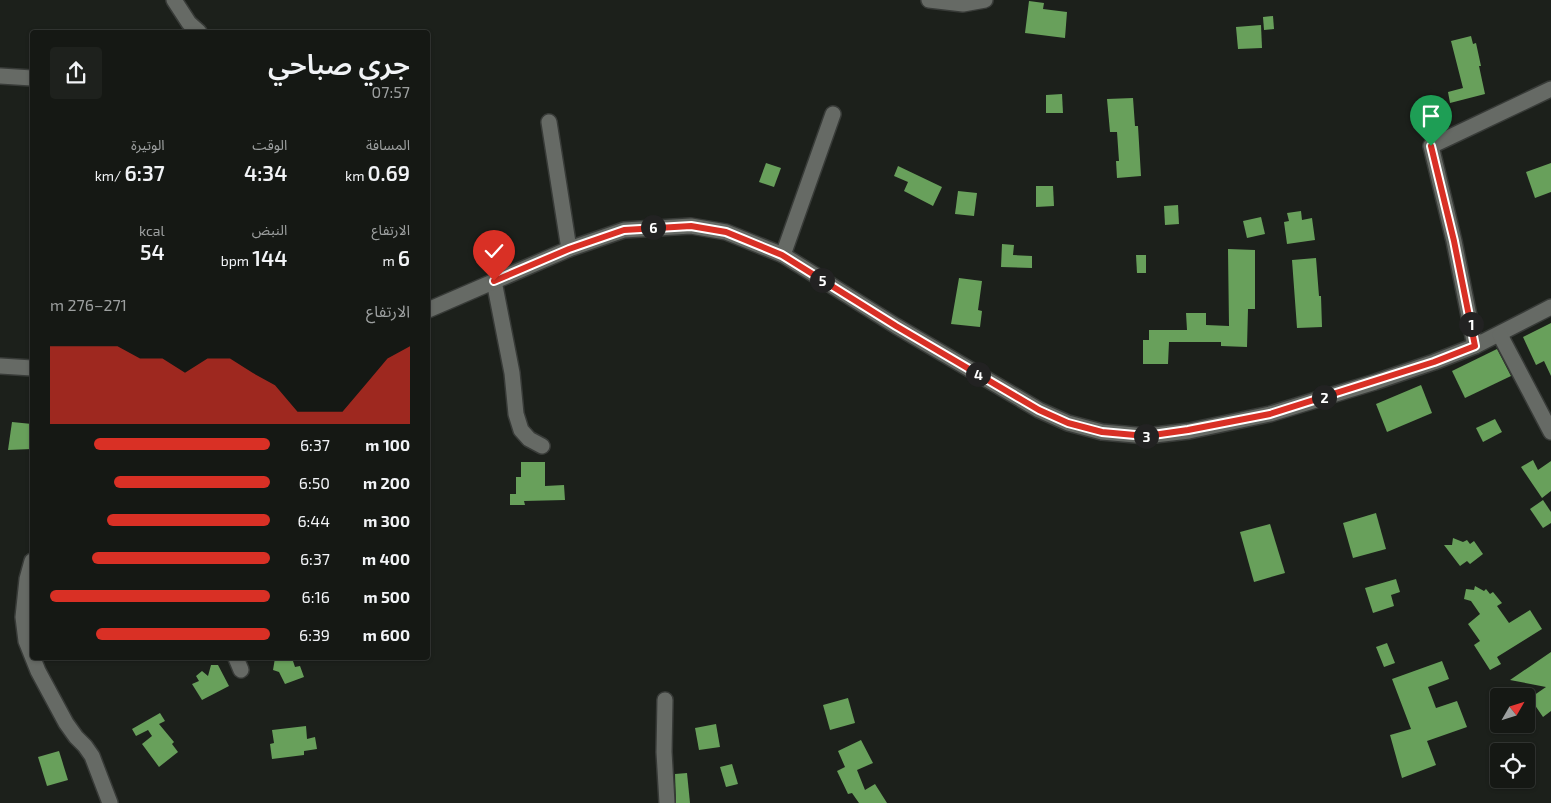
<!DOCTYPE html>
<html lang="ar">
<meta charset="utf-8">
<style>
:root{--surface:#151814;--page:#1e211d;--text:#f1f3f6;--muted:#9da0a0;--line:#343734;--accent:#d93025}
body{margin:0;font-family:"Exo 2","Noto Sans Arabic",sans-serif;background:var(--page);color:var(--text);direction:rtl;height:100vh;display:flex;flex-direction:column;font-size:19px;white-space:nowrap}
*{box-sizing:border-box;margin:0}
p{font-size:16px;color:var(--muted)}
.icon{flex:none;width:28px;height:28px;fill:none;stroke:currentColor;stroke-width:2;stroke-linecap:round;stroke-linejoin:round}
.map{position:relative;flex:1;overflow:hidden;direction:ltr}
.sheet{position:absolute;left:30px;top:30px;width:400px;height:630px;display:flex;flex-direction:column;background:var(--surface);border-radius:5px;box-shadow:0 1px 4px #0004,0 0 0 1px var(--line);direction:rtl}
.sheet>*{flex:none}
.needle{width:32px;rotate:51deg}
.tools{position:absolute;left:1490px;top:688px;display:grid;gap:10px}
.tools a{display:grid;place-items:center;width:45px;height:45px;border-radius:5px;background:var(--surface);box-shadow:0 1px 4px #0004,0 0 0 1px var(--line);font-size:25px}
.pin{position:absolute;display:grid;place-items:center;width:42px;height:42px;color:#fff;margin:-51px -21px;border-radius:50% 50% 50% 0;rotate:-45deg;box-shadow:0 0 5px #0007}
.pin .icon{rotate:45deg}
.km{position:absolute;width:25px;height:25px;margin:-12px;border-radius:50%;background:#222;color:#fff;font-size:14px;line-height:25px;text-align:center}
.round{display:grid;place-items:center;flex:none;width:52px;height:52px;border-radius:5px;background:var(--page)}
.head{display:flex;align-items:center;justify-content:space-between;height:85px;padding:0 20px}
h1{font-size:28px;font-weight:600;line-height:38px}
.figures{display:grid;grid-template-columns:repeat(3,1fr);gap:8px;height:85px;padding:5px 20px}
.figures div{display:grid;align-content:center}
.figures b{font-size:21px;font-weight:600}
.figures small{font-size:14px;font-weight:400}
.figures p{font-size:14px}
.chart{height:140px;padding:10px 20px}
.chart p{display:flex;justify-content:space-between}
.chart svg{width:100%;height:90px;margin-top:5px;fill:var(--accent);opacity:.7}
ul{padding:0 20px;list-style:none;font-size:16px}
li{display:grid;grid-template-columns:80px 60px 1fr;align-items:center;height:38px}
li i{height:12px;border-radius:6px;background:var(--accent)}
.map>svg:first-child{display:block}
.building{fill:#68a05b}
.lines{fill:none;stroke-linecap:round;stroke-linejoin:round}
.minor-casing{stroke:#383b38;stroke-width:18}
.minor{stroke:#666a65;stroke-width:15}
.route-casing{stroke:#fff;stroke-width:10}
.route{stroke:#d93025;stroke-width:6}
</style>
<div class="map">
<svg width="1551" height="803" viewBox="0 0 1551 803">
<rect width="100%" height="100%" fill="#1c201b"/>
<g class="building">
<path d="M 1029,1 L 1044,3 L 1043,9 L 1067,12 L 1065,38 L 1025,33 Z"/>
<path d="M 1273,16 L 1274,29 L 1264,30 L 1263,17 Z"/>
<path d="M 1261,25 L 1262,48 L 1238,49 L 1236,27 Z"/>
<path d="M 1471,36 L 1473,44 L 1476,43 L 1481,66 L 1479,66 L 1485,94 L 1450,103 L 1448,92 L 1463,88 L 1451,41 Z"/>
<path d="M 1062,94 L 1063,113 L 1046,113 L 1046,95 Z"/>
<path d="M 1133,98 L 1135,126 L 1138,126 L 1141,176 L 1117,178 L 1116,161 L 1119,161 L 1117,132 L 1110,132 L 1107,99 Z"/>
<path d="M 766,163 L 781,168 L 774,187 L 759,182 Z"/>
<path d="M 1551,163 L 1551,192 L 1535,198 L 1526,172 Z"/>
<path d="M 898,166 L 942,187 L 933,206 L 904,191 L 908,182 L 894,176 Z"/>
<path d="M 1036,186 L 1053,186 L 1054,206 L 1036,207 Z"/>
<path d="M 958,191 L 977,193 L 974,216 L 955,214 Z"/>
<path d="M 1178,205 L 1179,224 L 1165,225 L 1164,206 Z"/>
<path d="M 1301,211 L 1302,220 L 1312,218 L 1315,240 L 1287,244 L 1284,222 L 1289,221 L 1287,213 Z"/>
<path d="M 1261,217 L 1265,234 L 1247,238 L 1243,221 Z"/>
<path d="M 1002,244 L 1014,245 L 1013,255 L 1032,256 L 1032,268 L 1001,267 Z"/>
<path d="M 1228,249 L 1255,250 L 1255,309 L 1248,309 L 1247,347 L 1221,346 L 1221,342 L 1169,342 L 1168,364 L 1143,364 L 1143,340 L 1149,340 L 1149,330 L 1187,330 L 1186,313 L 1206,313 L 1206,325 L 1229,326 Z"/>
<path d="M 1136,255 L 1146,255 L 1146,273 L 1137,273 Z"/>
<path d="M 1316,258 L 1319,296 L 1321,296 L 1322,327 L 1297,328 L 1292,260 Z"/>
<path d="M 959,278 L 982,281 L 978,310 L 982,311 L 980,327 L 951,324 Z"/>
<path d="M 1551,323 L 1551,376 L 1544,361 L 1536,365 L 1523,337 Z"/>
<path d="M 1497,349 L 1511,376 L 1465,398 L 1452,371 Z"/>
<path d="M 1421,385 L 1432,413 L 1387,432 L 1376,404 Z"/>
<path d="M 1495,419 L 1502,432 L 1483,442 L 1476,428 Z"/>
<path d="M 12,422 L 32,424 L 32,449 L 8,450 Z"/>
<path d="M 1533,460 L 1538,470 L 1551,461 L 1551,491 L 1542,498 L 1521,467 Z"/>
<path d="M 521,462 L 545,462 L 545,486 L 564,485 L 565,500 L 524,501 L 525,505 L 510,505 L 510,494 L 516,494 L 516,477 L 521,477 Z"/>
<path d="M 1543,500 L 1551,512 L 1551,523 L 1543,528 L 1530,509 Z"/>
<path d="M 1376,513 L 1386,549 L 1353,558 L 1343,523 Z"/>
<path d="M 1270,524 L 1285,573 L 1254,582 L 1240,532 Z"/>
<path d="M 1453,538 L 1463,542 L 1467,540 L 1470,544 L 1474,541 L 1483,554 L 1470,564 L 1467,561 L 1460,566 L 1444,545 L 1452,545 Z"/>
<path d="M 1396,579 L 1400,592 L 1391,595 L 1394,606 L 1373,613 L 1365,588 Z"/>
<path d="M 1475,586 L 1484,591 L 1486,589 L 1490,594 L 1493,592 L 1502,603 L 1497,606 L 1509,623 L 1530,610 L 1542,629 L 1497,657 L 1501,664 L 1490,670 L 1474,645 L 1480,641 L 1468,624 L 1480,614 L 1471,601 L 1464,599 L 1466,589 L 1474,590 Z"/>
<path d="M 1387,643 L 1395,663 L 1384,667 L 1376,647 Z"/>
<path d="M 1551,652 L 1551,711 L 1543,717 L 1530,698 L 1546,687 L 1510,680 Z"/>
<path d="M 275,658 L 292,658 L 295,667 L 300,666 L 304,677 L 285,684 L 279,672 L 273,670 Z"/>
<path d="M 1442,661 L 1449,679 L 1428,687 L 1436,708 L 1457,701 L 1467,727 L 1427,741 L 1436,765 L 1402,778 L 1390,735 L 1411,729 L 1392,679 Z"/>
<path d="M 211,665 L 218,665 L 229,686 L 202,700 L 192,684 L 199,681 L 196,676 L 202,671 L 208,676 Z"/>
<path d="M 848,698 L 855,723 L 830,730 L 823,705 Z"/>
<path d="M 160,713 L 165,721 L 159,724 L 174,742 L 172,744 L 178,752 L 159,767 L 142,744 L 152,736 L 148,730 L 136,736 L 132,729 Z"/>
<path d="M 716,724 L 720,747 L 699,750 L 695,728 Z"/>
<path d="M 306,726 L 307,739 L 315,737 L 317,749 L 304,751 L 304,755 L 272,759 L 270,744 L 274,743 L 272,730 Z"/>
<path d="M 861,740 L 873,763 L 857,770 L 865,790 L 875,784 L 887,803 L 859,803 L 852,793 L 848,794 L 837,771 L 845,767 L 838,751 Z"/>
<path d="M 59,751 L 68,780 L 47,786 L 38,757 Z"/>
<path d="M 732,764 L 738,784 L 726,787 L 720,767 Z"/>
<path d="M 687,773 L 690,803 L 676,803 L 675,774 Z"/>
</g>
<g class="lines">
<g class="minor-casing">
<g id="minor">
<path d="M 174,0 L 189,23 L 199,32"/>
<path d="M 929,0 L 963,4 L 985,0"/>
<path d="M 0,76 L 32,78"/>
<path d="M 549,122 L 569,249"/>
<path d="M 783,255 L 833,114"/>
<path d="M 494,281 L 512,373 L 516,414 L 521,430 L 529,439 L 542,446"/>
<path d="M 428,310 L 569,249 L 624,230 L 691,226 L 726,232 L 783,255 L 896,326 L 1039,410 L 1068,423 L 1102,432 L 1146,436 L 1189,431 L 1270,414 L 1375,382 L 1434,362 L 1475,346 L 1551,307"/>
<path d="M 1500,335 L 1551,432"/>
<path d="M 1475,346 L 1454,241 L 1431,146 L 1551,89"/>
<path d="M 0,366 L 32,368"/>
<path d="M 32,561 L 27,579 L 23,617 L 26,641 L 38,671 L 66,723 L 76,737 L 85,746 L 92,756 L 110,803"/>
<path d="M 236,658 L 241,670"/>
<path d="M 665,700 L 664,752 L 667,803"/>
</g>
</g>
<use href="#minor" class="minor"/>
</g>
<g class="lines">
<g class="route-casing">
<path id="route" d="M 494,281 L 569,249 L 624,230 L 691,226 L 726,232 L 782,255 L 896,326 L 1039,410 L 1068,423 L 1102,432 L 1146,436 L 1188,430 L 1270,414 L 1434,362 L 1475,346 L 1454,241 L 1431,146"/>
</g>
<use href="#route" class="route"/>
</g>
</svg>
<div class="tools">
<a><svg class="needle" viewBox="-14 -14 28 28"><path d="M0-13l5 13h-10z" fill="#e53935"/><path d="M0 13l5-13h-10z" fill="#9da0a0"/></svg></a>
<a><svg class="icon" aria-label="locate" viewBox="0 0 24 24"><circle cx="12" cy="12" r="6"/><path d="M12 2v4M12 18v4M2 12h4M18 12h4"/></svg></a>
</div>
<div class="pin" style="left:1431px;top:146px;background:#1e9e55"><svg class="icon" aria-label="arrive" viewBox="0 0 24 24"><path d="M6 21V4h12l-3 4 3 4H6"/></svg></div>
<div class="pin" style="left:494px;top:281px;background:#d93025"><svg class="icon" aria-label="check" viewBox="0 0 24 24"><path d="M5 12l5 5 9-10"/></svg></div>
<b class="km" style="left:1471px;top:324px">1</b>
<b class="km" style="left:1324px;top:397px">2</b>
<b class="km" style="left:1146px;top:436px">3</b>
<b class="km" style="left:978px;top:374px">4</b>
<b class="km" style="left:822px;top:280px">5</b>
<b class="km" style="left:653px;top:227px">6</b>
<section class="sheet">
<div class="head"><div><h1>جري صباحي</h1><p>07:57</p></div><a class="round"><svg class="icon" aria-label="share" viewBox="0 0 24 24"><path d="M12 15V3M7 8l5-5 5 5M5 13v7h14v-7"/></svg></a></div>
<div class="figures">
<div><p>المسافة</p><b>0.69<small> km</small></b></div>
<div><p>الوقت</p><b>4:34</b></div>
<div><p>الوتيرة</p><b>6:37<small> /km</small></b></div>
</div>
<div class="figures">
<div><p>الارتفاع</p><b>6<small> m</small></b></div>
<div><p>النبض</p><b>144<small> bpm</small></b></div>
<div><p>kcal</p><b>54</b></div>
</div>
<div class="chart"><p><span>الارتفاع</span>271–276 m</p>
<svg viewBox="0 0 160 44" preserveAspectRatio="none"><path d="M0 44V6L10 6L20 6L30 6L40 12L50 12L60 19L70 12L80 12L90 19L100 25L110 38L120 38L130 38L140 25L150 12L160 6V44z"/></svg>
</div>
<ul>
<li><b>100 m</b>6:37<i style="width:80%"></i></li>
<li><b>200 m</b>6:50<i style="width:71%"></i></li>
<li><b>300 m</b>6:44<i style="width:74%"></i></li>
<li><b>400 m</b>6:37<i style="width:81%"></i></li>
<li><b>500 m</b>6:16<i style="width:100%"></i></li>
<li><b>600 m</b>6:39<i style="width:79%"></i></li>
</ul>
</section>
</div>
